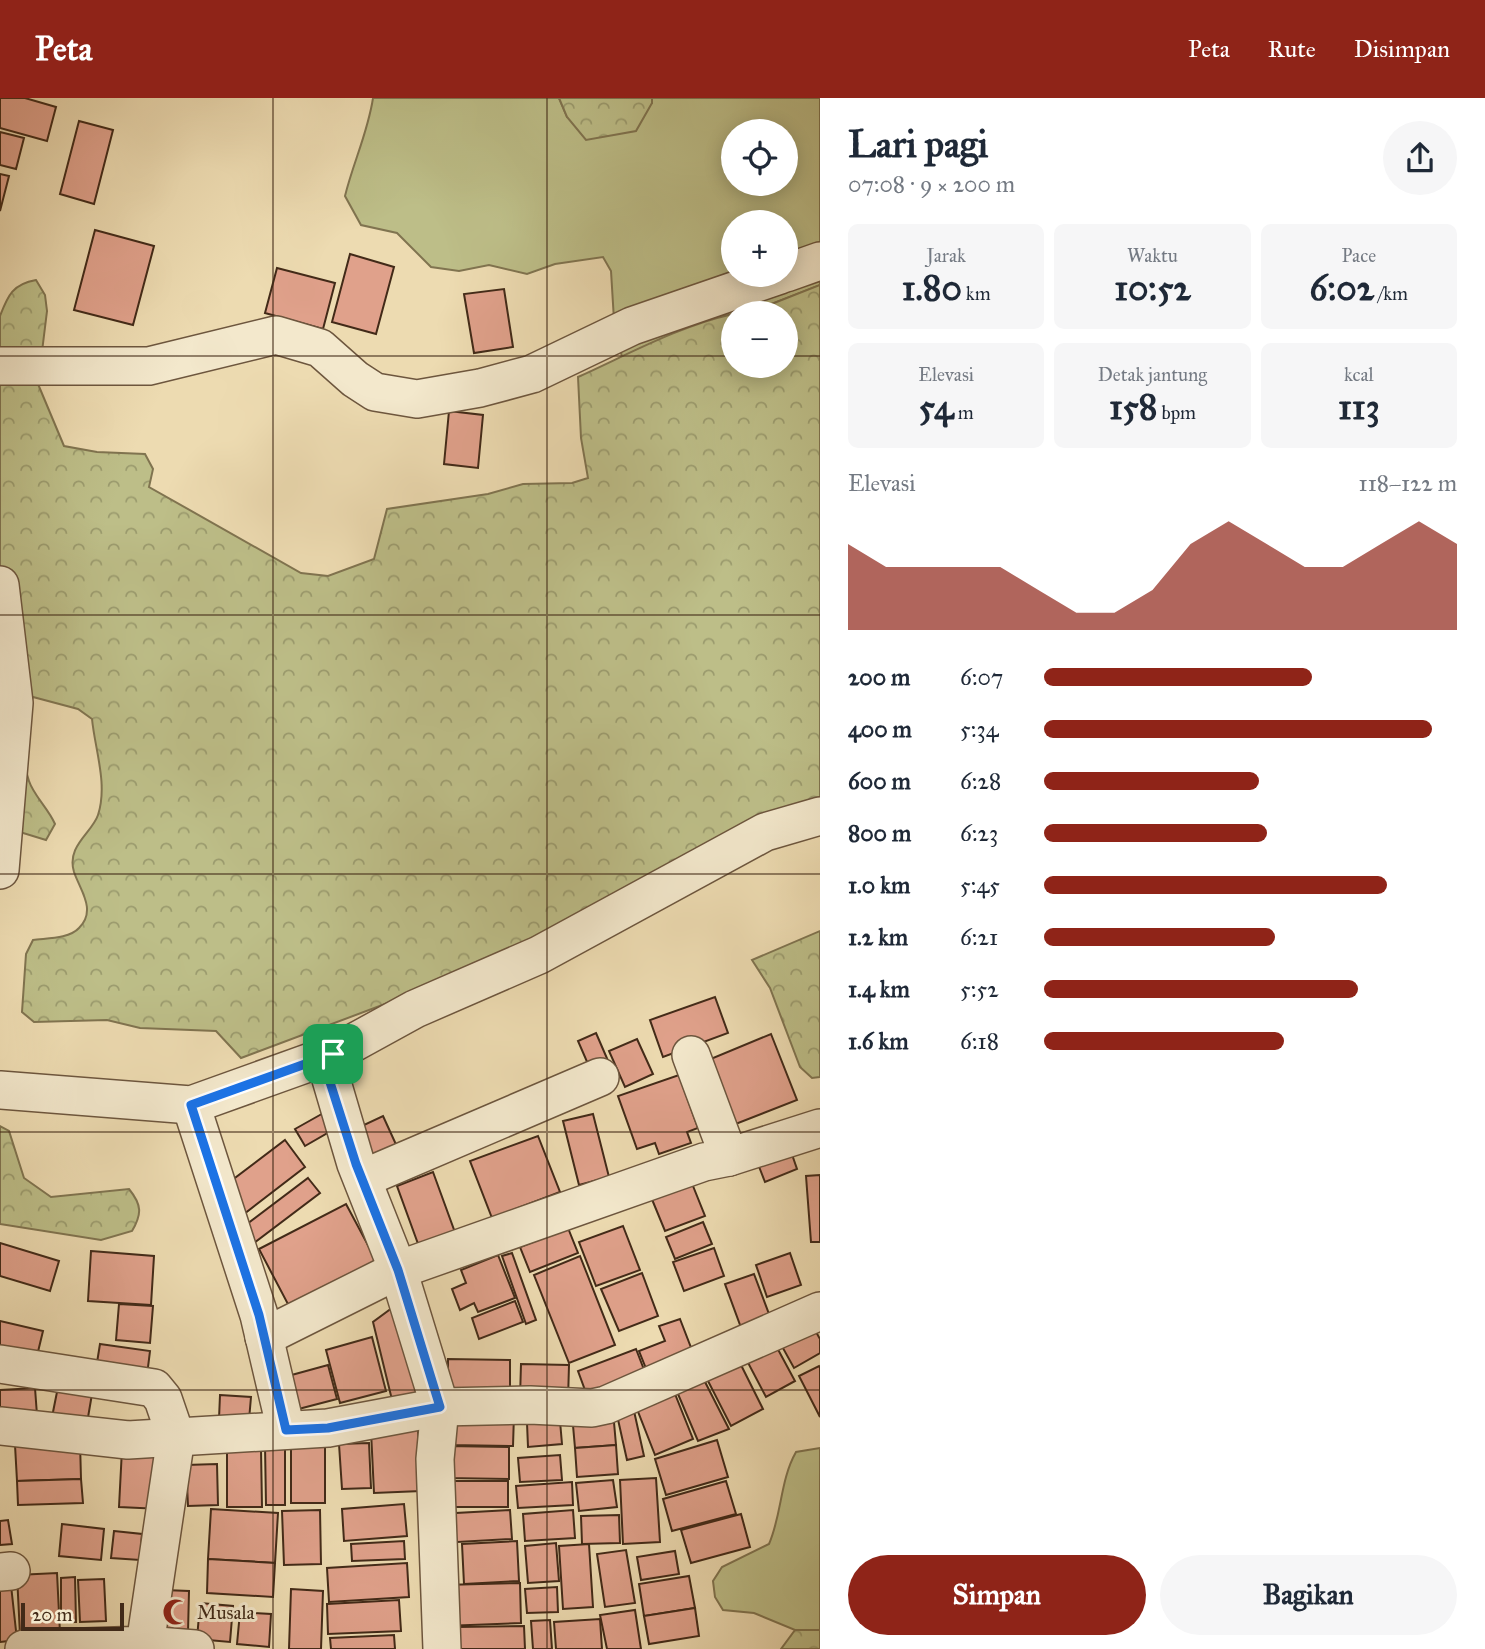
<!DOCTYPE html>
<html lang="id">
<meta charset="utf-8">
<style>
:root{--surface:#fff;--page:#f6f6f7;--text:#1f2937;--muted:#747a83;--accent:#8f2418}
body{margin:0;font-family:"IM FELL Great Primer",serif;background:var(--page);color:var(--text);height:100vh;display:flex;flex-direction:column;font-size:26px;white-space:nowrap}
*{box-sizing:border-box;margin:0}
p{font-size:23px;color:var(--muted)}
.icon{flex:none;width:38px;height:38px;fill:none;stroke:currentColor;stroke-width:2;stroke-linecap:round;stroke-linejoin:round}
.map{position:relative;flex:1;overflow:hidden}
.side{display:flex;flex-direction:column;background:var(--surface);width:665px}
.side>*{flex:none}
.controls{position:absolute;left:721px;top:21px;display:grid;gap:14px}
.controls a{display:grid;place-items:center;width:77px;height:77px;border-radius:50%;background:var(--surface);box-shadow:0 4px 18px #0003;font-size:35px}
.scale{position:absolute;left:21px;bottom:18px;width:103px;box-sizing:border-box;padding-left:7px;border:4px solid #422a18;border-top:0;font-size:19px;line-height:24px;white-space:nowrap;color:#422a18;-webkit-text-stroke:5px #f3e8cc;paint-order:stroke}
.pin{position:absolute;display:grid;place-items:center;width:60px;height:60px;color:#fff;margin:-30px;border-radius:14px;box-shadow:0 4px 10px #0006}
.round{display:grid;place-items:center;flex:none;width:74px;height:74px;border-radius:37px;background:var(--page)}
.head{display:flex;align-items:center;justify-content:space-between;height:119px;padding:0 28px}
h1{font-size:38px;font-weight:700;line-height:52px}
.metrics{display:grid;grid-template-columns:repeat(3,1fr);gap:10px;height:119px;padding:7px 28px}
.metrics div{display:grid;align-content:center;border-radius:10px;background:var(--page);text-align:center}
.metrics b{font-size:35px;font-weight:700}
.metrics small{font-size:19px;font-weight:400}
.metrics p{font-size:19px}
.chart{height:196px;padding:14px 28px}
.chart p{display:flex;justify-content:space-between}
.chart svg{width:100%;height:126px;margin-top:7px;fill:var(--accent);opacity:.7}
.primary-button{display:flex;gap:14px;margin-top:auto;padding:14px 28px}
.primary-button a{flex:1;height:80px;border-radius:42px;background:var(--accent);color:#fff;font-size:28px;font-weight:700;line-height:80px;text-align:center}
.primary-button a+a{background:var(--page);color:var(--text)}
ul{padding:0 28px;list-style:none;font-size:23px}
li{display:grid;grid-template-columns:112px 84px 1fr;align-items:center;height:52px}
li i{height:18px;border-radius:9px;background:var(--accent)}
header{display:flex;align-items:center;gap:42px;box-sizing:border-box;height:98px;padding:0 35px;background:var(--accent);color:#fff}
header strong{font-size:33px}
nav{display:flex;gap:38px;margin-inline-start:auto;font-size:24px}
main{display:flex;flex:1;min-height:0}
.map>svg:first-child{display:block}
.green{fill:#bdbe88;stroke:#807450;stroke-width:2;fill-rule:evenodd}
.forest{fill:url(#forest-crowns);stroke:#807450;stroke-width:2}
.building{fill:#e0a18b;stroke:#422a18;stroke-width:2}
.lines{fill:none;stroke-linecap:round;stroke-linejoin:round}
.street-casing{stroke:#6d563e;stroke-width:40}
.street{stroke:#f3e8cc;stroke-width:37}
.route-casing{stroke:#fff;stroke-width:14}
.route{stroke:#1a73e8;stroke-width:9}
.grid{fill:none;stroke:#422a18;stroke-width:2;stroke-opacity:0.55}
.labels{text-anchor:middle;stroke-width:6;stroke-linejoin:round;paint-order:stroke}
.poi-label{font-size:19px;fill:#422a18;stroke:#f3e8cc;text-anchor:start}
</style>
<header>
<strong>Peta</strong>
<nav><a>Peta</a><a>Rute</a><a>Disimpan</a></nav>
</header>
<main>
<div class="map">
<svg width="820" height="1551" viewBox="0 0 820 1551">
<defs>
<pattern id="forest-crowns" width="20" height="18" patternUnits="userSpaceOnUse" patternTransform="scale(1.75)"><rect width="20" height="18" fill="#bdbe88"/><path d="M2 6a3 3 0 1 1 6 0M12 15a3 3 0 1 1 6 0" fill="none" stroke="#9b9b6e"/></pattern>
</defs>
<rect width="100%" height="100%" fill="#eddbb1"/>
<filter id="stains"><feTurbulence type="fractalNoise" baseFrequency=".00286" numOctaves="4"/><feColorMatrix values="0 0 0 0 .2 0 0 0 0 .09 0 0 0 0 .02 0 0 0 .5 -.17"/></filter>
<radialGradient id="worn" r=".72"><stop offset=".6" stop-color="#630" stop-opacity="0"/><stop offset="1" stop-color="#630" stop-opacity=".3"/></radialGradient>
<g class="green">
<path d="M 373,0 L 559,0 L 567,19 L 652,5 L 652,0 L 820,0 L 820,187 L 764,209 L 700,224 L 622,259 L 614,222 L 611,173 L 603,159 L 555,166 L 527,176 L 489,167 L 459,173 L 431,169 L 397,135 L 361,127 L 345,98 C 353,65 368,34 373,0 ZM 733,33 L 786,33 L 786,86 L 733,86 ZM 733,124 L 786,124 L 786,177 L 733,177 Z"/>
<path d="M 820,1350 L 820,1532 L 795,1532 L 754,1515 L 723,1512 L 715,1499 L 713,1483 L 722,1469 L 769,1446 C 782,1416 780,1382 796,1354 Z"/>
</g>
<g class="forest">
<path d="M 559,0 L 652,0 L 652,5 L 636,33 L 586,42 L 567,19 Z"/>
<path d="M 36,182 L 45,197 L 47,213 L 38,286 L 64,348 L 97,354 L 145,356 L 153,371 L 149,389 L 301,475 L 328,478 L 374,461 L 387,411 L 488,396 L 523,386 L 572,385 L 588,380 L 581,340 L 578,279 C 629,256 679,228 733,216 L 733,268 L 786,268 L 786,215 L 736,215 L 764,209 L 820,187 L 820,699 L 761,717 L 536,839 L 393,903 L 241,960 L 216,933 L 140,930 L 107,922 L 34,924 L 22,914 L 26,856 L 33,842 C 46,840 69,841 79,830 C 97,812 80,792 74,774 C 66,748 92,735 98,717 C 108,686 95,652 92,621 L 78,611 L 33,599 C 24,622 20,658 29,683 C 34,698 48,710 55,726 L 46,742 L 0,728 L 0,218 C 8,197 13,186 36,182 Z"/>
<path d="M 820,833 L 820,979 L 812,980 L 800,969 L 770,890 L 752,862 Z"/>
<path d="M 0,1028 L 9,1033 L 24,1080 L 51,1099 L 129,1091 C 142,1107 142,1116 132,1133 L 101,1142 L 0,1126 Z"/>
<path d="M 795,1532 L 820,1532 L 820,1551 L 781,1551 Z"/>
</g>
<g class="building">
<path d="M 0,0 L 25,0 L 56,9 L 47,43 L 0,30 Z"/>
<path d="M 79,23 L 113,32 L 94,106 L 60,96 Z"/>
<path d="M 0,34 L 24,40 L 16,71 L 0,67 Z"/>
<path d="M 0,76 L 9,78 L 0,113 Z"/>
<path d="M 95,132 L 154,148 L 133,227 L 74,212 Z"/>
<path d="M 350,156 L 394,169 L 376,236 L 332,224 Z"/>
<path d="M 277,170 L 335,185 L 323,231 L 265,215 Z"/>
<path d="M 504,191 L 513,249 L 474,255 L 464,196 Z"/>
<path d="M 449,313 L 483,317 L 478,370 L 444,366 Z"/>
<path d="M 715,899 L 728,935 L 663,959 L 650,922 Z"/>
<path d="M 596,935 L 609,965 L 591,973 L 578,943 Z"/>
<path d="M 771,936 L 797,1002 L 728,1029 L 701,965 Z"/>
<path d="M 637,941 L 653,976 L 625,989 L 609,953 Z"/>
<path d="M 679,977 L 698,1030 L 687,1034 L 691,1045 L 659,1056 L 655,1045 L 637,1051 L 618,998 Z"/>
<path d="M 327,1013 L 336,1030 L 305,1048 L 295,1031 Z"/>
<path d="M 593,1016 L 609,1079 L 579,1087 L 563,1023 Z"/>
<path d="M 383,1018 L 399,1053 L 366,1069 L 349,1034 Z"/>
<path d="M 538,1038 L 560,1094 L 492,1120 L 470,1063 Z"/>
<path d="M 285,1042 L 305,1069 L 244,1116 L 223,1089 Z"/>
<path d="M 787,1042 L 797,1071 L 765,1084 L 753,1053 Z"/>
<path d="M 433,1074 L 457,1140 L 421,1154 L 397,1088 Z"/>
<path d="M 820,1077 L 820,1144 L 811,1144 L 806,1078 Z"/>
<path d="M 308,1080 L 320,1095 L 250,1148 L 239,1132 Z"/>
<path d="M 691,1083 L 705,1118 L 665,1133 L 651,1099 Z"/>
<path d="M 346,1106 L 377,1164 L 290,1210 L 259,1151 Z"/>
<path d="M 703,1124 L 712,1146 L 675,1161 L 666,1139 Z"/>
<path d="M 623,1128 L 640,1172 L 596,1188 L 579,1144 Z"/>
<path d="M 568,1130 L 578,1155 L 530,1174 L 520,1149 Z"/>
<path d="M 0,1145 L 59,1163 L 50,1193 L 0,1178 Z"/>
<path d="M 714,1150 L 724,1178 L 684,1193 L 673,1164 Z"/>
<path d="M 91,1153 L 154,1158 L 151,1207 L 88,1203 Z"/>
<path d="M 512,1155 L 536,1222 L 526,1226 L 502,1158 Z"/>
<path d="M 790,1155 L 801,1187 L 767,1199 L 756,1167 Z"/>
<path d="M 498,1157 L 515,1200 L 478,1214 L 474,1205 L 460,1212 L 452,1191 L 466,1185 L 461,1172 Z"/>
<path d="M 580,1158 L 615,1247 L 569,1265 L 534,1177 Z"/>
<path d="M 642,1175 L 658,1218 L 619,1233 L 601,1191 Z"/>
<path d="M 754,1176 L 772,1224 L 743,1235 L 725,1186 Z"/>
<path d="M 515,1203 L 523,1224 L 479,1241 L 472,1220 Z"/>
<path d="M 400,1204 L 433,1301 L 394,1310 L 373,1224 Z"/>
<path d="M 119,1206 L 153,1208 L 150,1245 L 116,1242 Z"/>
<path d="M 680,1221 L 695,1260 L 649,1278 L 639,1253 L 665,1243 L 659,1228 Z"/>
<path d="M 0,1223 L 43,1233 L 36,1262 L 0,1254 Z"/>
<path d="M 811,1225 L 820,1241 L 820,1255 L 794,1270 L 779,1243 Z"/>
<path d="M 372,1239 L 386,1293 L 340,1305 L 326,1252 Z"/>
<path d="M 774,1244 L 795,1283 L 766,1299 L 745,1259 Z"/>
<path d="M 100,1246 L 150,1253 L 146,1285 L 95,1277 Z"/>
<path d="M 636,1251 L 648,1282 L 589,1303 L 578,1273 Z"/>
<path d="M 448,1261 L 510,1262 L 510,1304 L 448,1303 Z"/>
<path d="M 740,1265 L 763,1311 L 731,1328 L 707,1281 Z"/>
<path d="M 521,1266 L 569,1267 L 568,1302 L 520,1300 Z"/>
<path d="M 328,1267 L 337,1301 L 287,1314 L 277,1281 Z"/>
<path d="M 819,1268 L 820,1270 L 820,1319 L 799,1278 Z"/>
<path d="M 702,1278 L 729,1331 L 698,1343 L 675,1289 Z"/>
<path d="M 58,1289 L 92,1296 L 86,1331 L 51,1324 Z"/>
<path d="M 35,1290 L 37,1317 L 0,1320 L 0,1292 Z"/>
<path d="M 675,1296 L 693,1341 L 655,1357 L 637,1311 Z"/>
<path d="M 220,1297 L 251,1299 L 249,1322 L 219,1321 Z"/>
<path d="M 613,1313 L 616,1347 L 575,1350 L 572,1316 Z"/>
<path d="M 634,1313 L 644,1358 L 627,1362 L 617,1317 Z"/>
<path d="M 451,1314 L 514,1316 L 513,1348 L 450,1347 Z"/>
<path d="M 560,1323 L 562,1346 L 528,1349 L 527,1325 Z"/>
<path d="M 418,1331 L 421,1393 L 374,1395 L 371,1333 Z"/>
<path d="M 291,1341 L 325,1342 L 325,1405 L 291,1405 Z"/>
<path d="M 717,1342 L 728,1379 L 666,1397 L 655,1361 Z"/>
<path d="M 80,1344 L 81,1381 L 17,1383 L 15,1347 Z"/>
<path d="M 369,1345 L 371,1390 L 342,1391 L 339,1346 Z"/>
<path d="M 265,1347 L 285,1347 L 285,1407 L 266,1407 Z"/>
<path d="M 616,1347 L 618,1376 L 577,1379 L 575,1350 Z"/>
<path d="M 446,1348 L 509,1349 L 509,1381 L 446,1380 Z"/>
<path d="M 122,1351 L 164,1354 L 161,1411 L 119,1409 Z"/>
<path d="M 227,1351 L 261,1351 L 262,1409 L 227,1409 Z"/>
<path d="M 560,1357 L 562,1382 L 520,1384 L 518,1360 Z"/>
<path d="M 217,1366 L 218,1407 L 188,1408 L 186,1367 Z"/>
<path d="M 656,1380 L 660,1444 L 623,1446 L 620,1382 Z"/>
<path d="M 81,1381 L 83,1405 L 18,1407 L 17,1383 Z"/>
<path d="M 613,1382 L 617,1409 L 579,1413 L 576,1385 Z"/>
<rect x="440" y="1383" width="68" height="26"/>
<path d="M 726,1383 L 736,1416 L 672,1433 L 663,1401 Z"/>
<path d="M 572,1384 L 573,1407 L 518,1410 L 516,1388 Z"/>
<path d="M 404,1406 L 407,1438 L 344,1443 L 342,1411 Z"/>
<path d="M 211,1411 L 278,1415 L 275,1465 L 208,1461 Z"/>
<path d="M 320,1412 L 321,1466 L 284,1467 L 282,1413 Z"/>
<path d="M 510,1412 L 512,1441 L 440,1445 L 438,1416 Z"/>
<path d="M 573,1412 L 575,1440 L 525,1443 L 523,1416 Z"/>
<path d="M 741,1416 L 750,1449 L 691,1465 L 681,1432 Z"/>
<path d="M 619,1417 L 620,1445 L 582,1446 L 581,1418 Z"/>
<path d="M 8,1422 L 12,1446 L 0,1447 L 0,1423 Z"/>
<path d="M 62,1426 L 104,1431 L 101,1462 L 59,1458 Z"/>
<path d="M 114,1433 L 142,1436 L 140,1462 L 111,1460 Z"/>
<path d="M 404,1443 L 405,1461 L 352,1463 L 351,1446 Z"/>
<path d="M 517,1443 L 519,1483 L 464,1486 L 462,1446 Z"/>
<path d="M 556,1445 L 559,1483 L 528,1485 L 525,1448 Z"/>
<path d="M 589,1446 L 593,1509 L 563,1511 L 559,1448 Z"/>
<path d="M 626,1452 L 635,1505 L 605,1509 L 597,1456 Z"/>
<path d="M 675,1453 L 679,1476 L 641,1482 L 637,1459 Z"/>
<path d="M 208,1461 L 275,1465 L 273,1499 L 207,1495 Z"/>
<path d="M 407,1465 L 409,1499 L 329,1504 L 327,1470 Z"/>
<path d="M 57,1475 L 60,1535 L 20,1537 L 17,1477 Z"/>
<path d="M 10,1478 L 17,1542 L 0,1544 L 0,1479 Z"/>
<path d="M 689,1478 L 695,1510 L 644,1518 L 639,1486 Z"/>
<path d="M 75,1479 L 76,1524 L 61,1524 L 61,1480 Z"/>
<path d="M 104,1481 L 106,1523 L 80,1524 L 78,1482 Z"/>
<path d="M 520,1485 L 521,1525 L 444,1528 L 443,1487 Z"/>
<path d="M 557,1489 L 558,1514 L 527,1515 L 525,1491 Z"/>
<path d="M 291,1491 L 323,1493 L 321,1551 L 289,1551 Z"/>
<path d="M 164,1492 L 189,1493 L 188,1535 L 163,1535 Z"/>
<path d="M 399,1502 L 401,1533 L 328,1536 L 327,1506 Z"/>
<path d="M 200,1505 L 233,1508 L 230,1544 L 197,1541 Z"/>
<path d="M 695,1510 L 699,1538 L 649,1546 L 644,1518 Z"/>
<path d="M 635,1512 L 641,1551 L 607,1551 L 600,1517 Z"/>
<path d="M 240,1514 L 271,1516 L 269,1549 L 237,1546 Z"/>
<path d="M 600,1521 L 602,1551 L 556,1551 L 554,1524 Z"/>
<path d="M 550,1522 L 552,1551 L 533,1551 L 531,1523 Z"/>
<path d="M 524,1528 L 525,1551 L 456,1551 L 456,1529 Z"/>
<path d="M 394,1537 L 395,1551 L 331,1551 L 330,1540 Z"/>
</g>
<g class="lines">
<g class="street-casing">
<g id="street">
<path d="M 786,175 L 820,163"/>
<path d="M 0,268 L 149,268 L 276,237 L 320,250 L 355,281 L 375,294 L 417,301 L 480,290 L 532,276 L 632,228 L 780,177"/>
<path d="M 0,487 L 14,605 L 0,772"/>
<path d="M 0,992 L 191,1007 L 333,956"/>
<path d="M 191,1007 L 259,1217 L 286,1332"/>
<path d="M 729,1059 L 820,1030"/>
<path d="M 364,1080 L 600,979"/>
<path d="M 264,1239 L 398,1172 L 704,1064 L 729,1059 L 691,957"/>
<path d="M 0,1266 L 154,1290 L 163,1301 L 176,1339 L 145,1547 L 24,1551"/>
<path d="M 0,1328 L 128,1342 L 328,1330 L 440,1309 L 530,1307 L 592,1310 L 606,1307 L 820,1213"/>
<path d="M 0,1474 L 11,1473"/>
<path d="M 145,1547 L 195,1551"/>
<path d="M 442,1551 L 435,1361 L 440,1309 L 398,1172 L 356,1066 L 326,964 L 333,956 L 415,911 L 539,857 L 765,734 L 820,718"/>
</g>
</g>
<use href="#street" class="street"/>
</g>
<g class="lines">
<g class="route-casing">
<path id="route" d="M 333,956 L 326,964 L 328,978 L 356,1066 L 398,1172 L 440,1309 L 328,1330 L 286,1332 L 259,1217 L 191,1007 Z"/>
</g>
<use href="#route" class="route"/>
</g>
<path class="grid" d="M 273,0 L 273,1551M 547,0 L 547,1551M 0,258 L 733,258M 786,258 L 820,258M 0,517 L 820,517M 0,776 L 820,776M 0,1034 L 820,1034M 0,1292 L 820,1292"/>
<defs>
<g id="mosque-bare" transform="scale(2.1)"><path d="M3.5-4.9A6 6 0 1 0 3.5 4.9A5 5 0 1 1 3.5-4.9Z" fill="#8f2418" stroke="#f3e8cc" stroke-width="2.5" paint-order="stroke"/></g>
</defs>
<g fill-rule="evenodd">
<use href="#mosque-bare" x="176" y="1514"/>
</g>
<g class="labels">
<g class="poi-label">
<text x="197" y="1521">Musala</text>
</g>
</g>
<rect width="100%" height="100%" filter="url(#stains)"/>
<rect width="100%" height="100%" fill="url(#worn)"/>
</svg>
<div class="controls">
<a><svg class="icon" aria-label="locate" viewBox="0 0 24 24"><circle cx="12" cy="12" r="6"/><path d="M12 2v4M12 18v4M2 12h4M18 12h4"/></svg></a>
<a>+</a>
<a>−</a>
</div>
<div class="scale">20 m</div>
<div class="pin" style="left:333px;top:956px;background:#1e9e55"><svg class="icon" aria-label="arrive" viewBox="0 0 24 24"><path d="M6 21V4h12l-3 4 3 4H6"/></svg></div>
</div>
<section class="side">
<div class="head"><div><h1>Lari pagi</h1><p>07:08 · 9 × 200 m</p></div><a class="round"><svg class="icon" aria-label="share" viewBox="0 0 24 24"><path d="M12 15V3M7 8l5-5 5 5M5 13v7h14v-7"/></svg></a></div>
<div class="metrics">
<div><p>Jarak</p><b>1.80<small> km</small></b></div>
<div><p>Waktu</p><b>10:52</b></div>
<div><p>Pace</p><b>6:02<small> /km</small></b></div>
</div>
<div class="metrics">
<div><p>Elevasi</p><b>54<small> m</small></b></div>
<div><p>Detak jantung</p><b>158<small> bpm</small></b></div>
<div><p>kcal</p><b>113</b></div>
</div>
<div class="chart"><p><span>Elevasi</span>118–122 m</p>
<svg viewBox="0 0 160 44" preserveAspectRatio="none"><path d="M0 44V14L10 22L20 22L30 22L40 22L50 30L60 38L70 38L80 30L90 14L100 6L110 14L120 22L130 22L140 14L150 6L160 14V44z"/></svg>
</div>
<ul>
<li><b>200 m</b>6:07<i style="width:65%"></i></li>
<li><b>400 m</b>5:34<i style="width:94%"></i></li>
<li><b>600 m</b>6:28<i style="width:52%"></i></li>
<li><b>800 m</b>6:23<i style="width:54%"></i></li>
<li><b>1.0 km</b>5:45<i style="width:83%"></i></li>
<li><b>1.2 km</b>6:21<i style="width:56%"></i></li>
<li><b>1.4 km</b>5:52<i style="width:76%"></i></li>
<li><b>1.6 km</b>6:18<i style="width:58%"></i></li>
</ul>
<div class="primary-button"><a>Simpan</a><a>Bagikan</a></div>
</section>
</main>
